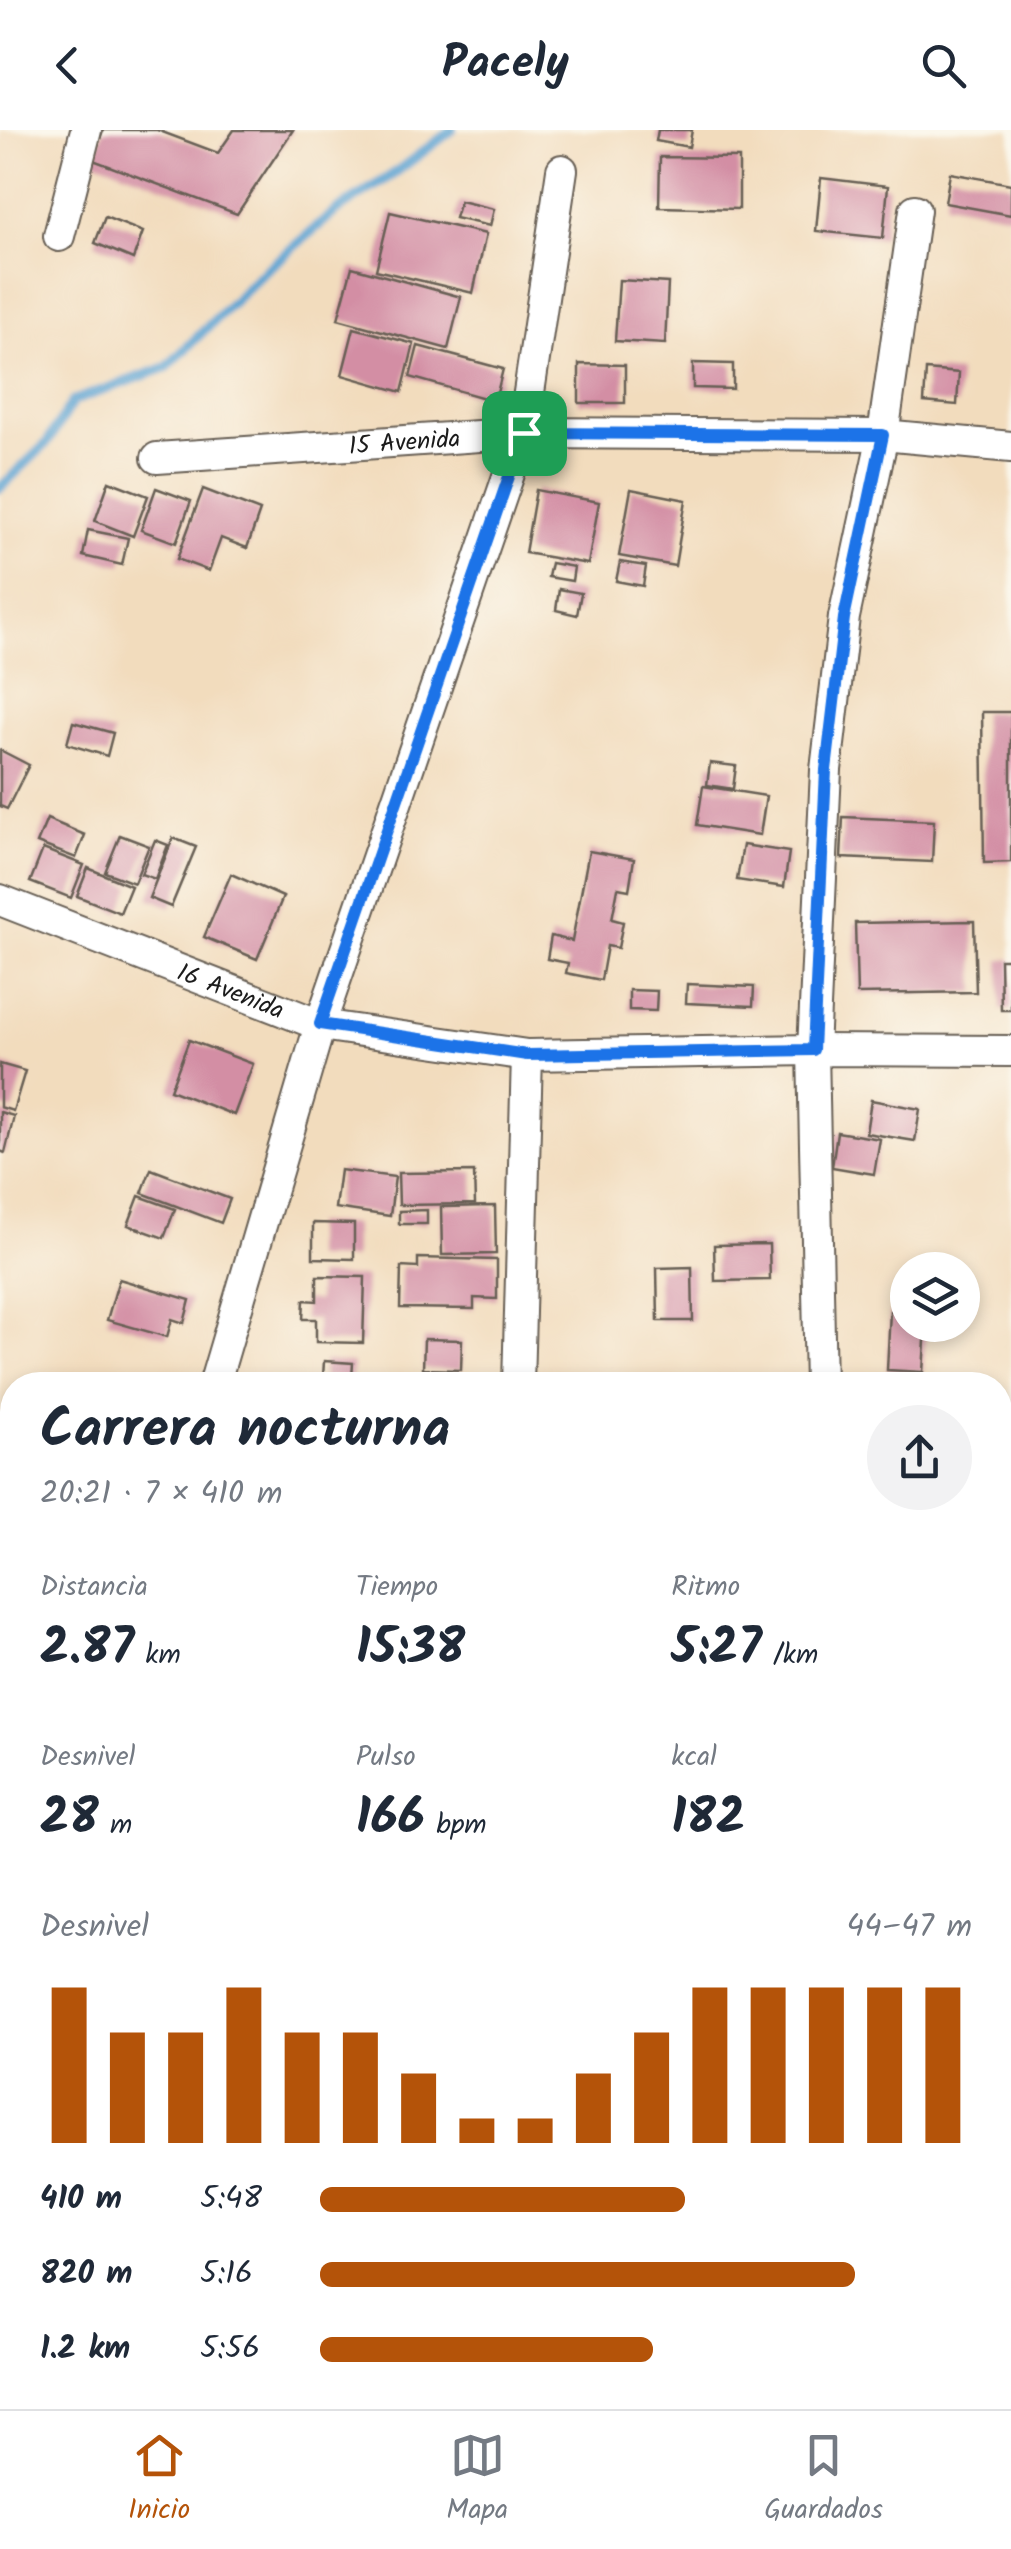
<!DOCTYPE html>
<html lang="es">
<meta charset="utf-8">
<style>
:root{--surface:#fff;--page:#f2f2f3;--text:#1f2937;--muted:#747a83;--line:#e0e1e3;--accent:#b45309}
body{margin:0;font-family:Kalam,sans-serif;background:var(--page);color:var(--text);height:100vh;display:flex;flex-direction:column;font-size:38px;white-space:nowrap}
*{box-sizing:border-box;margin:0}
p{font-size:32px;color:var(--muted)}
.icon{flex:none;width:55px;height:55px;fill:none;stroke:currentColor;stroke-width:2;stroke-linecap:round;stroke-linejoin:round}
.map{position:relative;flex:1;overflow:hidden}
.side{position:absolute;left:0px;top:1242px;width:1012px;height:1038px;display:flex;flex-direction:column;background:var(--surface);border-radius:40px 40px 0 0;box-shadow:0 5px 15px #0003}
.side>*{flex:none}
.buttons{position:absolute;left:890px;top:1122px;display:grid;gap:20px}
.buttons a{display:grid;place-items:center;width:90px;height:90px;border-radius:50%;background:var(--surface);box-shadow:0 5px 15px #0003;font-size:50px}
.pin{position:absolute;display:grid;place-items:center;width:85px;height:85px;color:#fff;margin:-42px;border-radius:20px;box-shadow:0 5px 15px #0006}
.round{display:grid;place-items:center;flex:none;width:105px;height:105px;border-radius:52px;background:var(--page)}
.headline{display:flex;align-items:center;justify-content:space-between;height:170px;padding:0 40px}
h1{font-size:55px;font-weight:600;line-height:75px}
.metrics{display:grid;grid-template-columns:repeat(3,1fr);gap:15px;height:170px;padding:10px 40px}
.metrics div{display:grid;align-content:center}
.metrics b{font-size:50px;font-weight:600}
.metrics small{font-size:28px;font-weight:400}
.metrics p{font-size:28px}
.chart{height:280px;padding:20px 40px}
.chart p{display:flex;justify-content:space-between}
.chart svg{width:100%;height:180px;margin-top:10px;stroke:var(--accent);stroke-width:6}
ul{padding:0 40px;list-style:none;font-size:32px}
li{display:grid;grid-template-columns:160px 120px 1fr;align-items:center;height:75px}
li i{height:25px;border-radius:12px;background:var(--accent)}
header{display:flex;justify-content:space-between;align-items:center;height:130px;padding:0 40px;background:var(--surface);font-size:45px;font-weight:600}
.tabs{display:flex;justify-content:space-around;align-items:center;height:140px;border-top:2px solid var(--line);background:var(--surface);font-size:28px;color:var(--muted)}
.tabs a{display:grid;justify-items:center;gap:5px}
.tabs .active{color:var(--accent)}
.map>svg:first-child{display:block}
.green{fill:#a5d07c;stroke:#60764c;stroke-width:2.5}
.lines{fill:none;stroke-linecap:round;stroke-linejoin:round}
.stream{stroke:#5ba2d1;stroke-width:10}
.building{fill:#d38ea4}
.minor-casing{stroke:#675f54;stroke-width:34}
.minor{stroke:#fff;stroke-width:30}
.route-casing{stroke:#fff;stroke-width:20}
.route{stroke:#1a73e8;stroke-width:12}
.labels{text-anchor:middle;stroke-width:8;stroke-linejoin:round;paint-order:stroke}
.street-label{font-size:25px;fill:#1c1c1c;stroke:#fbf7ec}
</style>
<header><svg class="icon" aria-label="back" viewBox="0 0 24 24"><path d="M15 5l-7 7 7 7"/></svg>Pacely<svg class="icon" aria-label="search" viewBox="0 0 24 24"><circle cx="10" cy="10" r="6"/><path d="M15 15l6 6"/></svg></header>
<div class="map">
<svg width="1011" height="2279" viewBox="0 0 1011 2279">
<rect width="100%" height="100%" fill="#fbf7ec"/>
<filter id="ink" filterUnits="userSpaceOnUse"><feTurbulence type="fractalNoise" baseFrequency=".01" numOctaves="2"/><feDisplacementMap in="SourceGraphic" scale="20" xChannelSelector="R" yChannelSelector="G"/><feConvolveMatrix kernelMatrix="1 2 1 2 8 2 1 2 1" color-interpolation-filters="sRGB"/></filter>
<filter id="wash" filterUnits="userSpaceOnUse"><feTurbulence type="fractalNoise" baseFrequency=".0048" numOctaves="4" result="noise"/><feDisplacementMap in="SourceGraphic" scale="40" xChannelSelector="R" yChannelSelector="G"/><feGaussianBlur stdDeviation="2.25" result="paint"/><feColorMatrix in="noise" values="0 0 0 0 0 0 0 0 0 0 0 0 0 0 0 0 0 1.4 0 .05"/><feComposite in="paint" operator="in"/></filter>
<g filter="url(#wash)">
<rect width="100%" height="100%" fill="#f2dcbd"/>
<path class="green" d="M 1000,1735 L 1011,1735 L 1011,2229 L 1000,2228 Z"/>
<g class="lines">
<path class="stream" d="M 0,358 L 47,313 L 73,271 L 167,237 L 260,145 L 336,81 L 392,45 L 452,0"/>
</g>
<g id="blocks">
<g class="building">
<path d="M 103,0 L 157,0 L 218,23 L 234,0 L 293,0 L 237,84 L 93,30 Z"/>
<path d="M 658,0 L 692,0 L 689,17 L 656,11 Z"/>
<path d="M 660,27 L 739,28 L 739,79 L 659,77 Z"/>
<path d="M 950,43 L 1011,54 L 1011,85 L 945,73 Z"/>
<path d="M 821,48 L 888,56 L 883,108 L 816,101 Z"/>
<path d="M 460,71 L 494,79 L 490,96 L 455,88 Z"/>
<path d="M 390,82 L 486,104 L 473,163 L 376,140 Z"/>
<path d="M 105,87 L 143,102 L 133,129 L 95,113 Z"/>
<path d="M 352,137 L 461,167 L 448,219 L 338,189 Z"/>
<path d="M 619,150 L 668,153 L 665,214 L 615,211 Z"/>
<path d="M 354,198 L 414,214 L 402,262 L 342,245 Z"/>
<path d="M 418,216 L 503,239 L 495,271 L 410,247 Z"/>
<path d="M 693,233 L 733,234 L 733,259 L 693,258 Z"/>
<path d="M 579,234 L 625,235 L 625,273 L 579,273 Z"/>
<path d="M 926,240 L 959,243 L 957,275 L 924,272 Z"/>
<path d="M 109,351 L 148,366 L 133,406 L 95,391 Z"/>
<path d="M 156,358 L 191,371 L 176,413 L 141,400 Z"/>
<path d="M 203,359 L 260,381 L 247,418 L 221,408 L 209,441 L 177,429 Z"/>
<path d="M 631,359 L 686,370 L 675,436 L 619,426 Z"/>
<path d="M 536,360 L 599,372 L 588,434 L 525,423 Z"/>
<path d="M 88,400 L 128,408 L 122,435 L 83,426 Z"/>
<path d="M 620,432 L 646,436 L 643,456 L 616,451 Z"/>
<path d="M 551,433 L 574,437 L 572,451 L 548,447 Z"/>
<path d="M 559,459 L 581,463 L 577,485 L 556,480 Z"/>
<path d="M 982,582 L 1011,582 L 1011,732 L 984,733 Z"/>
<path d="M 73,592 L 113,603 L 107,626 L 67,614 Z"/>
<path d="M 0,620 L 29,635 L 7,679 L 0,676 Z"/>
<path d="M 710,633 L 736,636 L 733,659 L 707,655 Z"/>
<path d="M 703,656 L 766,666 L 760,705 L 697,695 Z"/>
<path d="M 843,687 L 934,691 L 932,732 L 841,728 Z"/>
<path d="M 47,689 L 85,705 L 76,728 L 37,713 Z"/>
<path d="M 120,705 L 149,716 L 134,753 L 105,742 Z"/>
<path d="M 173,708 L 196,717 L 171,777 L 149,768 Z"/>
<path d="M 155,710 L 168,715 L 155,749 L 141,744 Z"/>
<path d="M 743,715 L 789,722 L 784,757 L 737,750 Z"/>
<path d="M 43,719 L 84,735 L 71,768 L 30,752 Z"/>
<path d="M 589,721 L 634,729 L 629,760 L 618,758 L 612,789 L 623,792 L 618,818 L 607,816 L 601,850 L 566,843 L 568,833 L 547,829 L 551,806 L 572,811 Z"/>
<path d="M 88,738 L 131,756 L 120,783 L 77,766 Z"/>
<path d="M 231,744 L 283,767 L 257,829 L 204,807 Z"/>
<path d="M 974,791 L 976,862 L 857,864 L 855,793 Z"/>
<path d="M 1000,829 L 1011,829 L 1011,880 L 1001,880 Z"/>
<path d="M 687,854 L 754,857 L 753,876 L 686,873 Z"/>
<path d="M 629,860 L 657,861 L 656,881 L 629,880 Z"/>
<path d="M 189,910 L 253,934 L 234,985 L 170,960 Z"/>
<path d="M 0,934 L 25,941 L 13,981 L 0,977 Z"/>
<path d="M 871,970 L 920,979 L 915,1011 L 866,1003 Z"/>
<path d="M 0,982 L 14,986 L 5,1023 L 0,1021 Z"/>
<path d="M 837,1002 L 880,1009 L 874,1044 L 832,1037 Z"/>
<path d="M 151,1039 L 230,1069 L 221,1093 L 142,1063 Z"/>
<path d="M 340,1040 L 395,1047 L 390,1086 L 335,1078 Z"/>
<path d="M 474,1042 L 475,1074 L 399,1075 L 398,1043 Z"/>
<path d="M 139,1066 L 175,1079 L 164,1108 L 128,1095 Z"/>
<path d="M 495,1076 L 496,1124 L 442,1125 L 441,1077 Z"/>
<path d="M 427,1080 L 427,1094 L 399,1094 L 399,1081 Z"/>
<path d="M 313,1093 L 354,1094 L 354,1129 L 313,1128 Z"/>
<path d="M 769,1114 L 770,1150 L 715,1151 L 714,1115 Z"/>
<path d="M 418,1128 L 497,1130 L 497,1169 L 474,1168 L 474,1179 L 400,1178 L 401,1137 L 418,1138 Z"/>
<path d="M 692,1137 L 693,1191 L 658,1191 L 657,1138 Z"/>
<path d="M 317,1146 L 365,1147 L 363,1213 L 316,1212 L 316,1189 L 303,1189 L 304,1170 L 317,1171 Z"/>
<path d="M 119,1149 L 190,1170 L 184,1193 L 172,1189 L 167,1207 L 107,1190 Z"/>
<path d="M 890,1181 L 908,1183 L 908,1195 L 926,1195 L 923,1242 L 887,1240 Z"/>
<path d="M 424,1209 L 462,1210 L 461,1240 L 423,1239 Z"/>
<path d="M 324,1231 L 353,1233 L 352,1248 L 323,1247 Z"/>
<rect x="1000" y="1285" width="11" height="49"/>
<path d="M 0,1293 L 12,1297 L 12,1326 L 0,1322 Z"/>
<rect x="1000" y="1345" width="11" height="81"/>
<path d="M 0,1664 L 12,1666 L 12,1686 L 0,1684 Z"/>
<path d="M 0,1688 L 12,1690 L 11,1711 L 0,1709 Z"/>
<path d="M 0,1714 L 11,1716 L 6,1753 L 0,1752 Z"/>
</g>
</g>
</g>
<g filter="url(#ink)">
<use href="#blocks" fill-opacity="0" stroke="#675f54" stroke-width="2.5"/>
<g class="lines">
<g class="minor-casing">
<g id="minor">
<path d="M 59,106 L 86,0"/>
<path id="s1" d="M 157,328 L 523,303 L 883,305 L 1011,317"/>
<path id="s2" d="M 0,770 L 320,895 L 527,925 L 813,920 L 1011,921"/>
<path d="M 214,1255 L 320,895 L 523,303 L 562,40"/>
<path d="M 518,1255 L 527,925"/>
<path d="M 820,1255 L 813,920 L 826,640 L 844,487 L 883,305 L 915,80"/>
<path d="M 0,1458 L 12,1458"/>
<path d="M 1000,1459 L 1011,1459"/>
<path d="M 0,1952 L 12,1912"/>
<path d="M 0,1988 L 12,1988"/>
<path d="M 306,2268 L 306,2279"/>
</g>
</g>
<use href="#minor" class="minor"/>
</g>
</g>
<g class="lines" filter="url(#ink)">
<g class="route-casing">
<path id="route" d="M 524,303 L 883,305 L 844,488 L 826,640 L 813,920 L 527,925 L 320,894 Z"/>
</g>
<use href="#route" class="route"/>
</g>
<g class="labels">
<g class="street-label">
<text dy="9" stroke="none"><textPath href="#s1" startOffset="248">15 Avenida</textPath></text>
<text dy="9" stroke="none"><textPath href="#s2" startOffset="248">16 Avenida</textPath></text>
</g>
</g>
</svg>
<div class="buttons">
<a><svg class="icon" aria-label="layers" viewBox="0 0 24 24"><path d="M12 4l9 5-9 5-9-5zM3 14l9 5 9-5"/></svg></a>
</div>
<div class="pin" style="left:524px;top:303px;background:#1e9e55"><svg class="icon" aria-label="arrive" viewBox="0 0 24 24"><path d="M6 21V4h12l-3 4 3 4H6"/></svg></div>
<section class="side">
<div class="headline"><div><h1>Carrera nocturna</h1><p>20:21 · 7 × 410 m</p></div><a class="round"><svg class="icon" aria-label="share" viewBox="0 0 24 24"><path d="M12 15V3M7 8l5-5 5 5M5 13v7h14v-7"/></svg></a></div>
<div class="metrics">
<div><p>Distancia</p><b>2.87<small> km</small></b></div>
<div><p>Tiempo</p><b>15:38</b></div>
<div><p>Ritmo</p><b>5:27<small> /km</small></b></div>
</div>
<div class="metrics">
<div><p>Desnivel</p><b>28<small> m</small></b></div>
<div><p>Pulso</p><b>166<small> bpm</small></b></div>
<div><p>kcal</p><b>182</b></div>
</div>
<div class="chart"><p><span>Desnivel</span>44–47 m</p>
<svg viewBox="0 0 160 44" preserveAspectRatio="none"><path d="M5 44V6M15 44V17M25 44V17M35 44V6M45 44V17M55 44V17M65 44V27M75 44V38M85 44V38M95 44V27M105 44V17M115 44V6M125 44V6M135 44V6M145 44V6M155 44V6"/></svg>
</div>
<ul>
<li><b>410 m</b>5:48<i style="width:56%"></i></li>
<li><b>820 m</b>5:16<i style="width:82%"></i></li>
<li><b>1.2 km</b>5:56<i style="width:51%"></i></li>
</ul>
</section>
</div>
<nav class="tabs">
<a class="active"><svg class="icon" aria-label="home" viewBox="0 0 24 24"><path d="M3 11l9-7 9 7M6 9v11h12V9"/></svg>Inicio</a>
<a><svg class="icon" aria-label="map" viewBox="0 0 24 24"><path d="M3 6l6-2 6 2 6-2v14l-6 2-6-2-6 2zM9 4v14M15 6v14"/></svg>Mapa</a>
<a><svg class="icon" aria-label="saved" viewBox="0 0 24 24"><path d="M7 4h10v16l-5-4-5 4z"/></svg>Guardados</a>
</nav>
